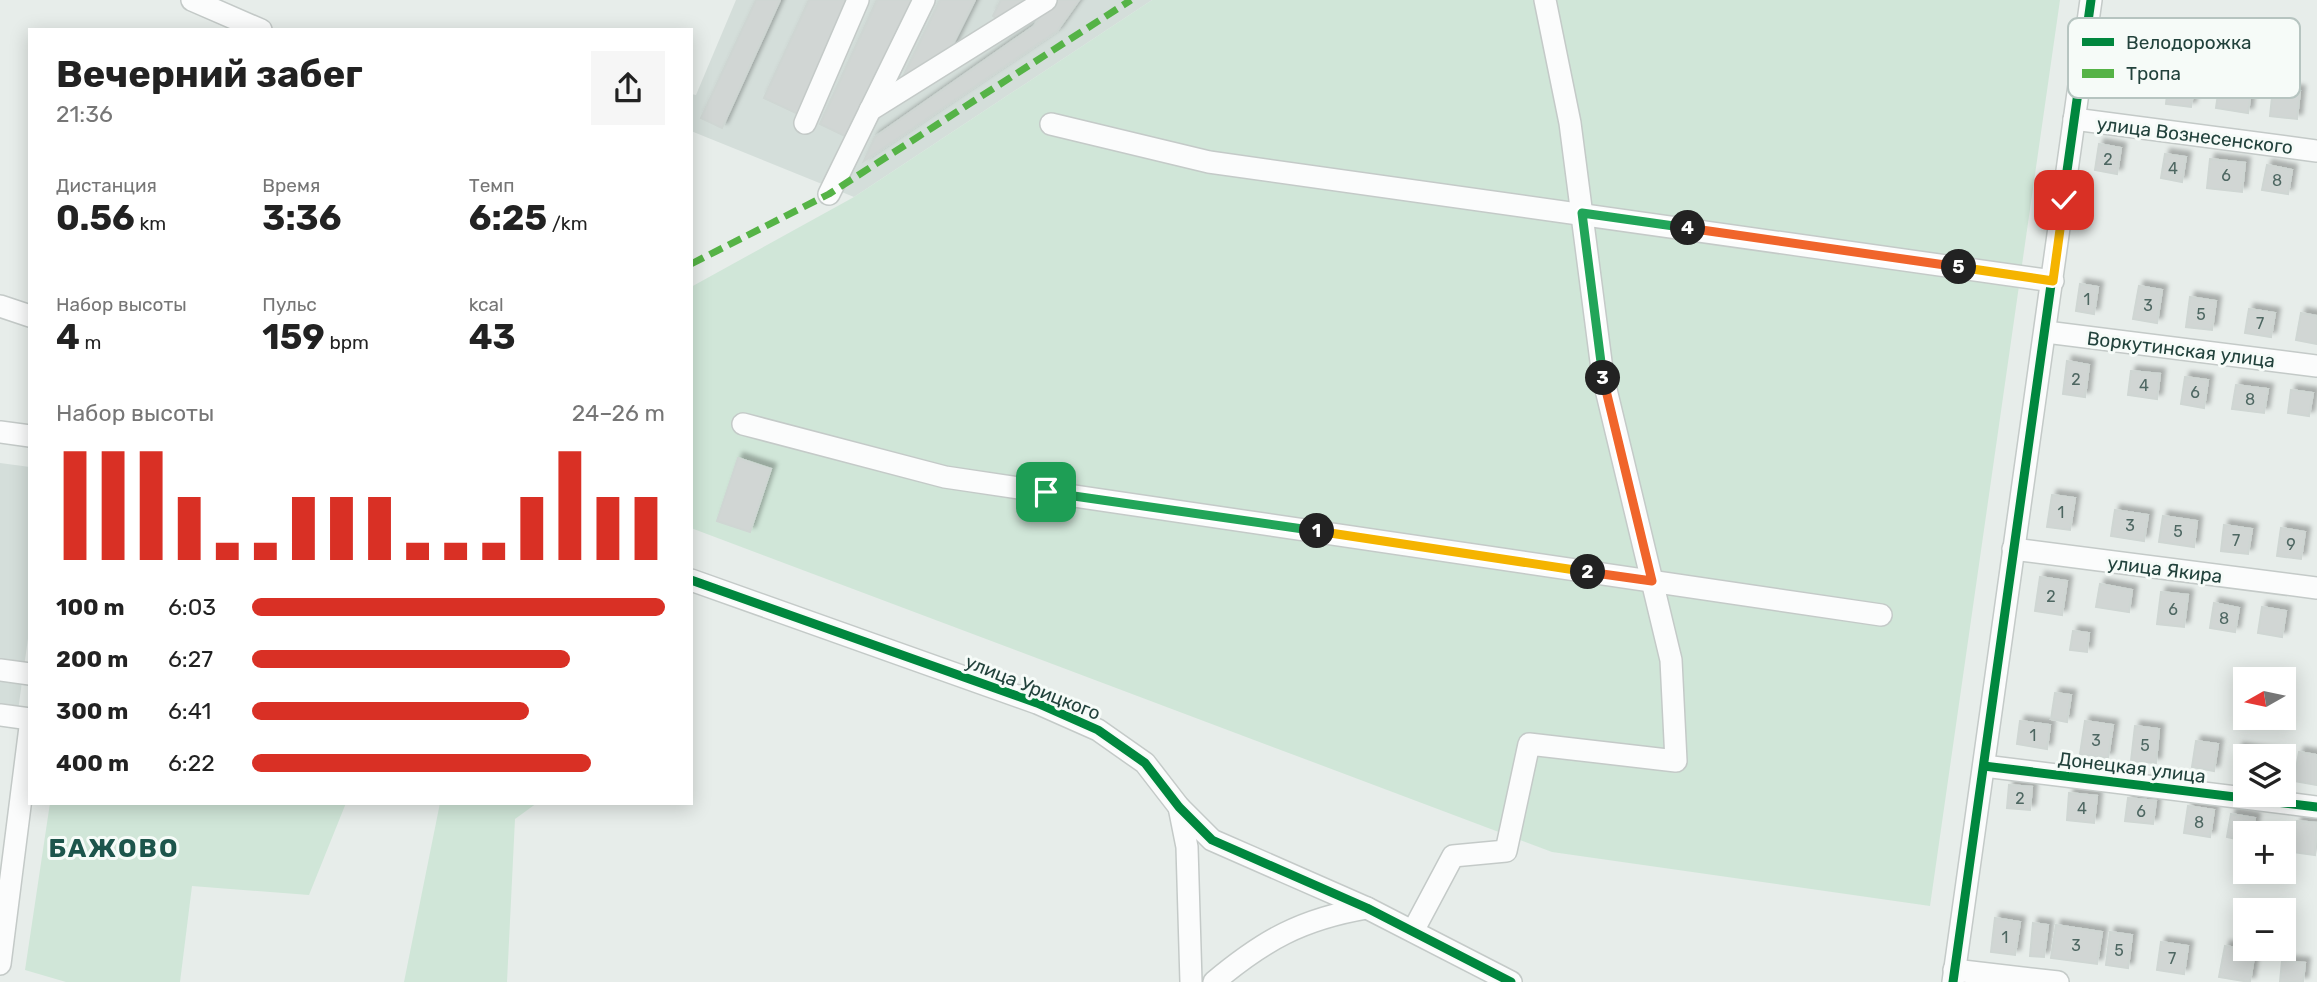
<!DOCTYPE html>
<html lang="ru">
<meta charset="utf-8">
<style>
:root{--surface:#fff;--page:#f6f6f6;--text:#222;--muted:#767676;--accent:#d93025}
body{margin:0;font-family:Rubik,sans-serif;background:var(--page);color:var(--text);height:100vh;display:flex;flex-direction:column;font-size:26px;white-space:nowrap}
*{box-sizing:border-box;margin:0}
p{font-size:23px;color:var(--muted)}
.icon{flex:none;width:38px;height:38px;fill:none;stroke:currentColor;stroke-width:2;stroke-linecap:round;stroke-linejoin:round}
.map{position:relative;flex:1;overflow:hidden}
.panel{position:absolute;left:28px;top:28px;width:665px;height:777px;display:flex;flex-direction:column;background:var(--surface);border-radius:0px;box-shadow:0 4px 18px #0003}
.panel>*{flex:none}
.needle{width:46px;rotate:261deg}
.buttons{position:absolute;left:2233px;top:667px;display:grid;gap:14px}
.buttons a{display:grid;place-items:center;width:63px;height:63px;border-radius:0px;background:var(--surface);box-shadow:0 4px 18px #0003;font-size:35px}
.pin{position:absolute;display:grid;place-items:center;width:60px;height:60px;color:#fff;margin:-30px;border-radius:14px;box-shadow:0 4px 10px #0006}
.km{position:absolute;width:35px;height:35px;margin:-18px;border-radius:50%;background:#222;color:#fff;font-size:19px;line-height:35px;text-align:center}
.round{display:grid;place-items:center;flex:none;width:74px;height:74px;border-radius:0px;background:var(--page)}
.head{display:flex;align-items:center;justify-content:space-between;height:119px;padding:0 28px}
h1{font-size:38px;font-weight:700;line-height:52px}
.stats{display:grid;grid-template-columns:repeat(3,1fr);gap:10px;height:119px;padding:7px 28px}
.stats div{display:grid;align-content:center}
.stats b{font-size:35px;font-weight:700}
.stats small{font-size:19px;font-weight:400}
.stats p{font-size:19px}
.chart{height:196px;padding:14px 28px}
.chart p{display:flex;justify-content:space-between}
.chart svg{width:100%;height:126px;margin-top:7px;stroke:var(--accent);stroke-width:6}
ul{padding:0 28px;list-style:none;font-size:23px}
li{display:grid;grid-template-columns:112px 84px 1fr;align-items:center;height:52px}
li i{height:18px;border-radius:9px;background:var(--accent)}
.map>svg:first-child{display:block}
.built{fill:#d4deda}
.green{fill:#d0e6d8}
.building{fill:#d1d6d4;stroke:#cfd6d3;stroke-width:2;filter:url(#shadow)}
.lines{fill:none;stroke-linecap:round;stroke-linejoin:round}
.minor-casing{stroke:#c4cac8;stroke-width:24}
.minor{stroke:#fbfcfc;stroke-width:21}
.quiet{stroke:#55b346;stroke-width:7;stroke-dasharray:14 7;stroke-linecap:butt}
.cycleway-casing{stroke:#f6fbf8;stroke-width:13}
.cycleway{stroke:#00873e;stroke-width:9}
.split-1-casing{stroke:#fff;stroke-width:14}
.split-2-casing{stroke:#fff;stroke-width:14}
.split-3-casing{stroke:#fff;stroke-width:14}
.split-4-casing{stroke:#fff;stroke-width:14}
.split-5-casing{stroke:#fff;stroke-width:14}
.split-6-casing{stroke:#fff;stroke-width:14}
.split-1{stroke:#22a559;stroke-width:9}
.split-2{stroke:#f5b400;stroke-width:9}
.split-3{stroke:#f0652b;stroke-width:9}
.split-4{stroke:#22a559;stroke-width:9}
.split-5{stroke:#f0652b;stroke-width:9}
.split-6{stroke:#f5b400;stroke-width:9}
.labels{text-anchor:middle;stroke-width:6;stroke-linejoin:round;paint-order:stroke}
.number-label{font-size:16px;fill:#4e6762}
.street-label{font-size:19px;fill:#22423c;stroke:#f6fbf8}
.district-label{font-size:26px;font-weight:bold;letter-spacing:2px;fill:#1d554c;stroke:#f6fbf8}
.key{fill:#f6fbf8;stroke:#b6c4c0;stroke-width:2}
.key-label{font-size:19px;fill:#22423c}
</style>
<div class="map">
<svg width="2317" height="982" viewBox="0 0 2317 982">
<defs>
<filter id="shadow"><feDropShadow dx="5" dy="-5" stdDeviation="2" flood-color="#0004"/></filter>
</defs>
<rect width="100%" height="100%" fill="#e7edea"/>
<g class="built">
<path d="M 736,0 L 1152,0 L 854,197 L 691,131 L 691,94 L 696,95 Z"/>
<path d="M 0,463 L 30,467 L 30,624 L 18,711 L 0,708 Z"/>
</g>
<g class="green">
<path d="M 1152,0 L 2060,0 L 1930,906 L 1552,852 L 691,528 L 691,287 L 854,197 Z"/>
<path d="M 50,803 L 346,803 L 309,895 L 192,886 L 180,982 L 66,982 L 25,970 Z"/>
<path d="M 440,803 L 537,803 L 515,819 L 507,982 L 404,982 Z"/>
</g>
<g class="building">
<path d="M 756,0 L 780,0 L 722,128 L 701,118 Z"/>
<path d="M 809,0 L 849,0 L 798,114 L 764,98 Z"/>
<path d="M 877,0 L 918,0 L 853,140 L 820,124 Z"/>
<path d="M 940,0 L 975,0 L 949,52 L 910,82 L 903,77 Z"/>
<path d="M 1001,0 L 1028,0 L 1001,22 L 993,16 Z"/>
<path d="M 1051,0 L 1079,0 L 1057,31 L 864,161 L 875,137 L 1034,26 Z"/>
<path d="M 2169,78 L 2195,81 L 2191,107 L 2166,104 Z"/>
<path d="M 2220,80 L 2252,84 L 2248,113 L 2216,108 Z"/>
<path d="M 2273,88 L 2300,91 L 2297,119 L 2270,116 Z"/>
<path d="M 2099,144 L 2121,148 L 2117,174 L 2095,170 Z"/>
<path d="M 2165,154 L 2186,157 L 2182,182 L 2161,178 Z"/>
<path d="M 2210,159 L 2245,163 L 2242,192 L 2207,188 Z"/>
<path d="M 2267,165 L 2292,170 L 2288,194 L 2262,190 Z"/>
<path d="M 2080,284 L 2098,287 L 2094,314 L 2076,311 Z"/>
<path d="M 2139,286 L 2162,290 L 2157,323 L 2133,319 Z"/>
<path d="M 2190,297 L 2216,301 L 2212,330 L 2186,327 Z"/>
<path d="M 2249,309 L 2275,313 L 2271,337 L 2245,333 Z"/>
<path d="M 2301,313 L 2317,316 L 2317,344 L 2296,340 Z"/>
<path d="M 2067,361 L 2089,365 L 2085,397 L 2063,394 Z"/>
<path d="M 2131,371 L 2160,374 L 2157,399 L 2128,395 Z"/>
<path d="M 2185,377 L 2208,380 L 2204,408 L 2181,404 Z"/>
<path d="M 2236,385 L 2268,389 L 2264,413 L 2232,409 Z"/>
<path d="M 2291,390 L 2313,393 L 2309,416 L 2288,413 Z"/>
<path d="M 738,458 L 771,469 L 750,532 L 717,521 Z"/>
<path d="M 2052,495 L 2075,498 L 2070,530 L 2047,527 Z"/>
<path d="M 2115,510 L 2148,515 L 2144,541 L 2111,536 Z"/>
<path d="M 2163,516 L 2197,521 L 2194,547 L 2159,542 Z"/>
<path d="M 2224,525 L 2252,529 L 2248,554 L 2221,551 Z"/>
<path d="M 2281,528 L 2305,532 L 2301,559 L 2277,556 Z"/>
<path d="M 2040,577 L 2067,581 L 2062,615 L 2035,611 Z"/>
<path d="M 2100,584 L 2132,590 L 2129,612 L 2096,607 Z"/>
<path d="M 2161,592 L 2188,595 L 2184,627 L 2157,624 Z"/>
<path d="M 2214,603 L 2239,608 L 2235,632 L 2210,628 Z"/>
<path d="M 2262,607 L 2286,611 L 2282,637 L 2258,633 Z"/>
<path d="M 2073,631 L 2089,633 L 2087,652 L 2070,650 Z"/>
<path d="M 2055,693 L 2071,695 L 2067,722 L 2051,719 Z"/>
<path d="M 2020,721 L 2050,725 L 2047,749 L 2017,744 Z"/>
<path d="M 2085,721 L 2113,725 L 2108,758 L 2080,754 Z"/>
<path d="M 2135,726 L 2159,729 L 2156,763 L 2131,761 Z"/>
<path d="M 2196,741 L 2218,744 L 2214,771 L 2192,767 Z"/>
<path d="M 2238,748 L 2274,754 L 2273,756 L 2245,756 L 2245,776 L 2234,774 Z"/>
<path d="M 2299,752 L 2317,755 L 2317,785 L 2294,781 Z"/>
<path d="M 2009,785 L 2032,787 L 2030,810 L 2007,808 Z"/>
<path d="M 2069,793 L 2097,796 L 2094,823 L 2067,820 Z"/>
<path d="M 2128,798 L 2156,801 L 2153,824 L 2125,821 Z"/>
<path d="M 2188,806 L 2214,810 L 2210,837 L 2184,833 Z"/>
<path d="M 2231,814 L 2255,818 L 2253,833 L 2245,833 L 2245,841 L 2227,837 Z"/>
<path d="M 2297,821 L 2317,823 L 2315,855 L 2292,852 Z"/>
<path d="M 1995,918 L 2020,922 L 2015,955 L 1991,952 Z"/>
<path d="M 2033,923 L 2048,925 L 2044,957 L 2030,956 Z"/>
<path d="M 2056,925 L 2102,932 L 2097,964 L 2051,958 Z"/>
<path d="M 2110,932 L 2132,935 L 2128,968 L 2106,965 Z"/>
<path d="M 2161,942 L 2188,946 L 2184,974 L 2157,970 Z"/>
<path d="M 2225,946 L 2255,951 L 2250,982 L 2219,977 Z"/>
<path d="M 2282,961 L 2305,963 L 2303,982 L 2280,982 Z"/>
</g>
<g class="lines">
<g class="minor-casing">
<g id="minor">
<path d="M 192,0 L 261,30"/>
<path d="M 870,110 L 1046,0"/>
<path d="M 2074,119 L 2317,151"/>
<path d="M 805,123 L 858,0"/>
<path d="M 1051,124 L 1209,162 L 2053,281"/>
<path d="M 829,194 L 924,0"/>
<path d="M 0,306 L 30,316"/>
<path d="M 2046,332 L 2317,366"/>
<path d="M 743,424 L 945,477 L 1881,615"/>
<path d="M 0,432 L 30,436"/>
<path d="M 2013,549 L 2317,588"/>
<path d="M 691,580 L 1037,703 L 1098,730 L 1145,763 L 1179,807 L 1212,840 L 1367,908 L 1511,982"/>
<path d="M 0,670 L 30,674"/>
<path d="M 0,715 L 30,719"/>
<path d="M 1984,766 L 2317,807"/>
<path d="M 1179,807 L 1187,847 L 1191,982"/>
<path d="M 1413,931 L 1453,856 L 1506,851 L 1529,744 L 1676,761 L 1671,660 L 1603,377 L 1570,123 L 1545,0"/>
<path d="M 0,964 L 30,727"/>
<path d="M 1954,970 L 2058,982"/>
<path d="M 1214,982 C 1264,940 1302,919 1367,908"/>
<path d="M 1953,982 L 2091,0"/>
</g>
</g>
<use href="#minor" class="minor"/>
<path class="quiet" d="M 691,264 L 829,194 L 1131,0"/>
<g class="cycleway-casing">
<g id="cycleway">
<path d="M 691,580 L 1037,703 L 1098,730 L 1145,763 L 1179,807 L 1212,840 L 1367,908 L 1511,982"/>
<path d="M 1984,766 L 2317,807"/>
<path d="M 1953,982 L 2091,0"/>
</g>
</g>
<use href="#cycleway" class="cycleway"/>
</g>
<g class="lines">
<g class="split-1-casing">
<path id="split-1" d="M 1046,492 L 1317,531"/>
</g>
<g class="split-2-casing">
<path id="split-2" d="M 1317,531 L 1588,572"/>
</g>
<g class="split-3-casing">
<path id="split-3" d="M 1588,572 L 1652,581 L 1603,378"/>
</g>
<g class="split-4-casing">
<path id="split-4" d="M 1603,378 L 1582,213 L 1688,228"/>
</g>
<g class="split-5-casing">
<path id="split-5" d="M 1688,228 L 1959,267"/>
</g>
<g class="split-6-casing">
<path id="split-6" d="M 1959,267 L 2053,281 L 2064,200"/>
</g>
<use href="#split-1" class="split-1"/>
<use href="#split-2" class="split-2"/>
<use href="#split-3" class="split-3"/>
<use href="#split-4" class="split-4"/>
<use href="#split-5" class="split-5"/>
<use href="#split-6" class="split-6"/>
</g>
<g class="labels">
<g class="number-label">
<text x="2108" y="165">2</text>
<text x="2173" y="174">4</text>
<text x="2226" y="181">6</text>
<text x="2277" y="186">8</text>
<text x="2087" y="305">1</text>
<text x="2148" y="311">3</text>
<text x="2201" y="320">5</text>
<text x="2260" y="329">7</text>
<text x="2076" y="385">2</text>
<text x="2144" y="391">4</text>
<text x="2195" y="398">6</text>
<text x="2250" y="405">8</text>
<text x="2061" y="518">1</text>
<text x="2130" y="531">3</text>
<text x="2178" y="537">5</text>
<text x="2236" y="546">7</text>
<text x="2291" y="550">9</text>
<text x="2051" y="602">2</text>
<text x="2173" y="615">6</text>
<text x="2224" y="624">8</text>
<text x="2033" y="741">1</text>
<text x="2096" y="746">3</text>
<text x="2145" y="751">5</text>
<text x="2020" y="804">2</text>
<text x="2082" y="814">4</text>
<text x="2141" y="817">6</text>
<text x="2199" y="828">8</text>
<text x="2005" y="943">1</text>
<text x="2076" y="951">3</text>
<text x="2119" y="956">5</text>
<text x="2172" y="964">7</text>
</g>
<g class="street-label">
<text transform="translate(2195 135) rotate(7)" y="7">улица Вознесенского</text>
<text transform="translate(2181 349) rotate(7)" y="7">Воркутинская улица</text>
<text transform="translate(2165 569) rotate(7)" y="7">улица Якира</text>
<text transform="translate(1033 687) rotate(22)" y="7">улица Урицкого</text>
<text transform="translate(2132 767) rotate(7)" y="7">Донецкая улица</text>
</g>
<g class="district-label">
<text x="114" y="857">БАЖОВО</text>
</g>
</g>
<rect x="2068" y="18" width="232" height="80" rx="10" class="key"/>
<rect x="2082" y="38" width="32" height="8" fill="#00873e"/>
<rect x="2082" y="69" width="32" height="9" fill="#55b346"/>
<g class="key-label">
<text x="2126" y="49">Велодорожка</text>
<text x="2126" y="80">Тропа</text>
</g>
</svg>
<div class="buttons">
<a><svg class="needle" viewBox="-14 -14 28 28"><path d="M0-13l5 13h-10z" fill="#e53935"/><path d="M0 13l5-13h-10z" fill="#767676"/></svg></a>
<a><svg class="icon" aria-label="layers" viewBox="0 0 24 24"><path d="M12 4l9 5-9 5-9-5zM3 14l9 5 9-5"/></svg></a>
<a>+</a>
<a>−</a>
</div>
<div class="pin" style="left:1046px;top:492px;background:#1e9e55"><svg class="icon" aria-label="arrive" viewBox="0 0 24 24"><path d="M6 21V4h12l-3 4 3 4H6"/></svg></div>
<div class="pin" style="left:2064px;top:200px;background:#d93025"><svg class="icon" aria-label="check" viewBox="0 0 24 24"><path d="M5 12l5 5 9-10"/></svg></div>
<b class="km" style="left:1317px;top:531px">1</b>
<b class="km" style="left:1588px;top:572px">2</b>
<b class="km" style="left:1603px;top:378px">3</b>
<b class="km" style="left:1688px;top:228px">4</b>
<b class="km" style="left:1959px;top:267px">5</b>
<section class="panel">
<div class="head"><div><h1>Вечерний забег</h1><p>21:36</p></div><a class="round"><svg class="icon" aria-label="share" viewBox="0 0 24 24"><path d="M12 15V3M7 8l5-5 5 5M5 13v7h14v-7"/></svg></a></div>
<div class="stats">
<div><p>Дистанция</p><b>0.56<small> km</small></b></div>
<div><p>Время</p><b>3:36</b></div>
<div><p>Темп</p><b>6:25<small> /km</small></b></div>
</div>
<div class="stats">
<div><p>Набор высоты</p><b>4<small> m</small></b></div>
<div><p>Пульс</p><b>159<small> bpm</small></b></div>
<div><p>kcal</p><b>43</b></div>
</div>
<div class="chart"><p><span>Набор высоты</span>24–26 m</p>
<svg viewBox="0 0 160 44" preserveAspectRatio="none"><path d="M5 44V6M15 44V6M25 44V6M35 44V22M45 44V38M55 44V38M65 44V22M75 44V22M85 44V22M95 44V38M105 44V38M115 44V38M125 44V22M135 44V6M145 44V22M155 44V22"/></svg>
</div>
<ul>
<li><b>100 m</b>6:03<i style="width:100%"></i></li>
<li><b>200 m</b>6:27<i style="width:77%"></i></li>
<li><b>300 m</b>6:41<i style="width:67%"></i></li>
<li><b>400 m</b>6:22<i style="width:82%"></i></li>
</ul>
</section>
</div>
